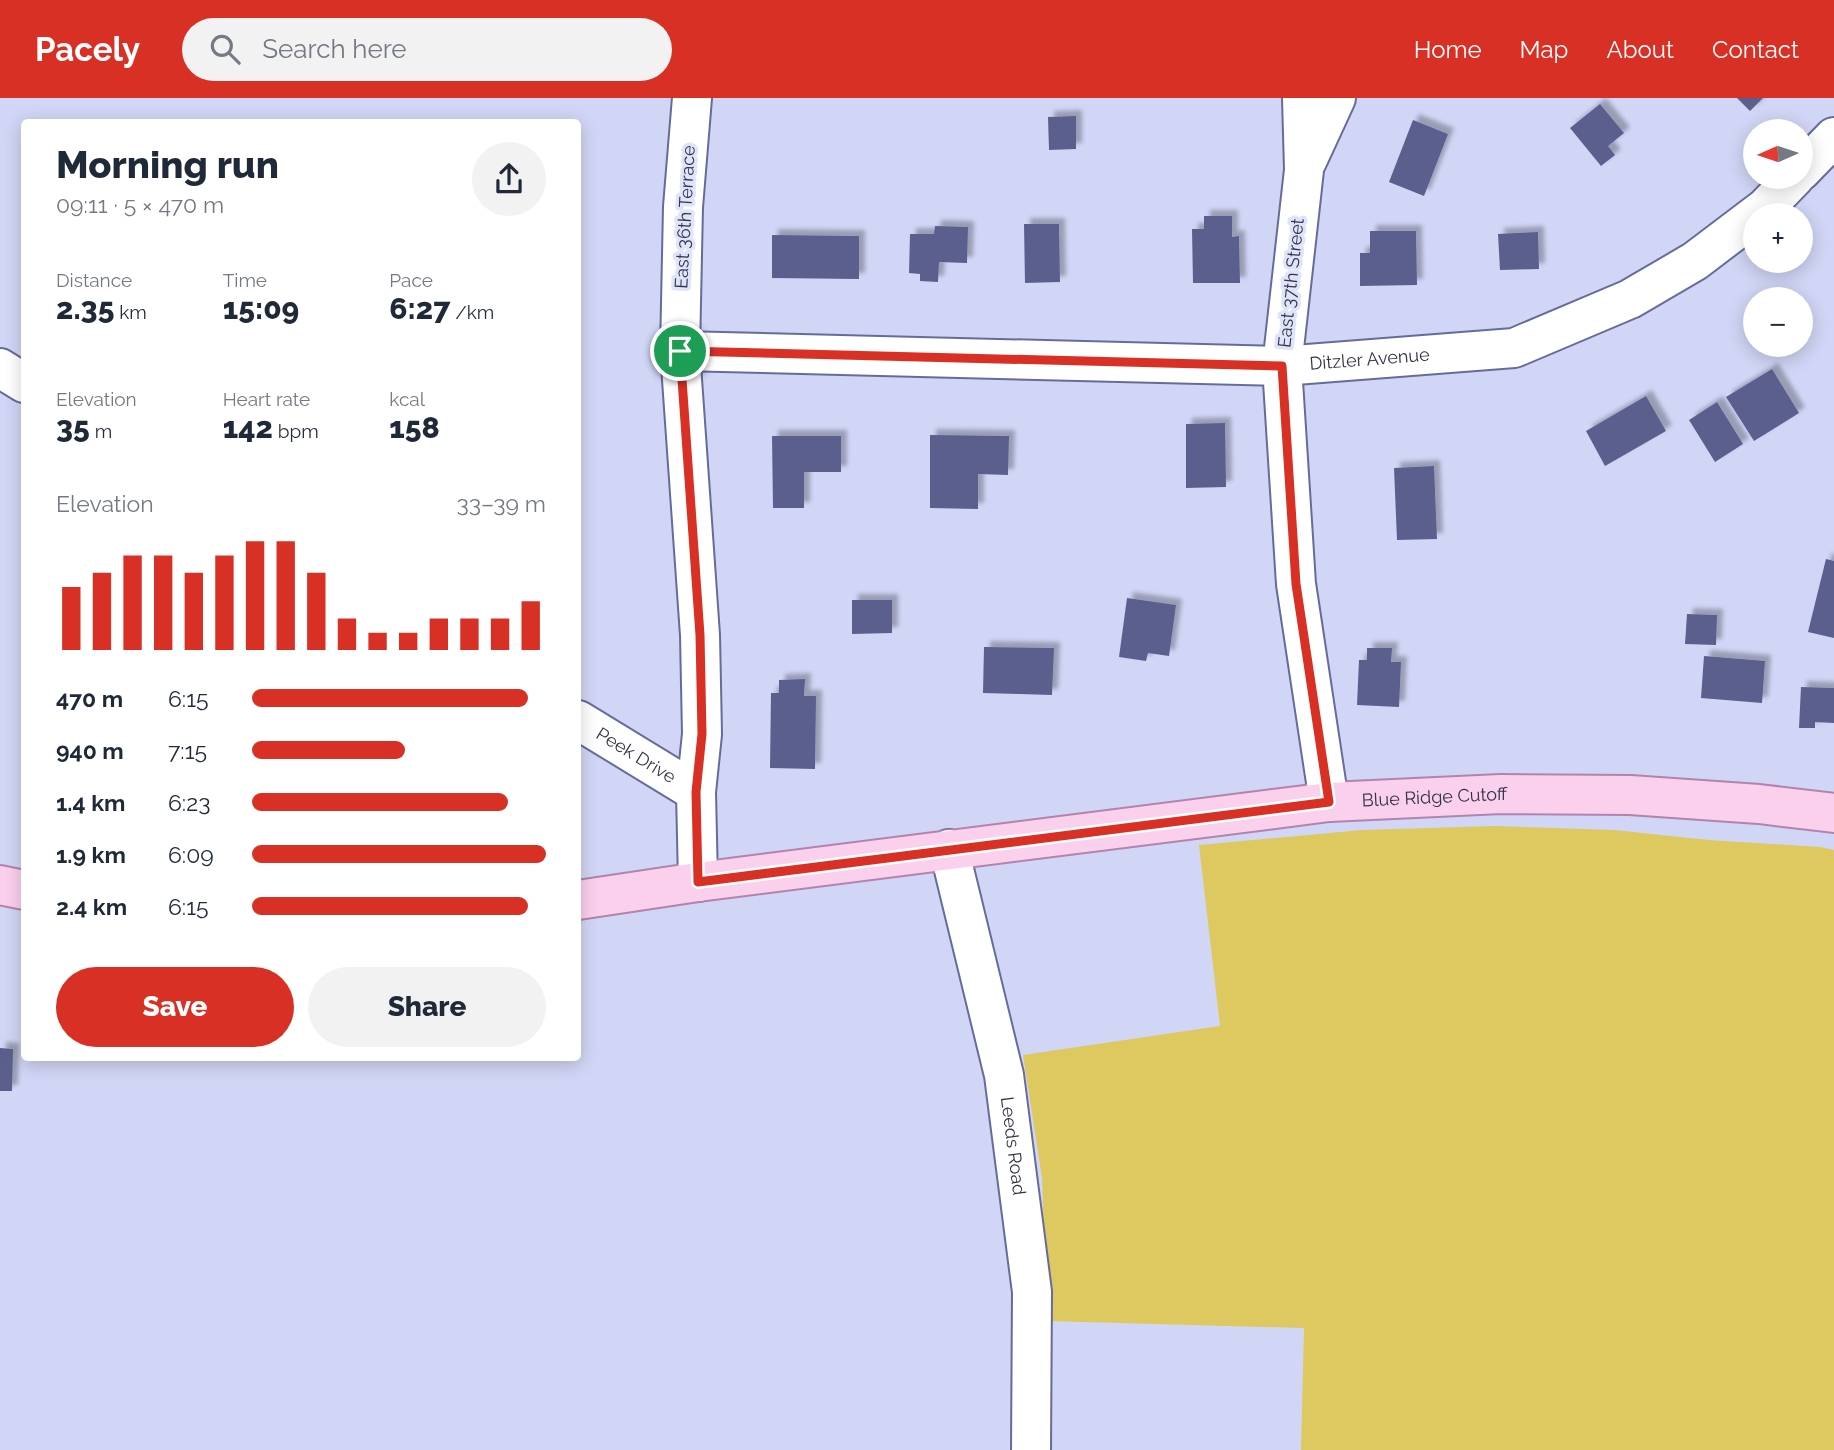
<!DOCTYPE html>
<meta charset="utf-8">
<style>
:root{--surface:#fff;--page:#f2f2f3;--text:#1f2937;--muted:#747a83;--accent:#d93025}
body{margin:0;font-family:Raleway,sans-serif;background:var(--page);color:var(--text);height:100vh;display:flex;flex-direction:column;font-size:26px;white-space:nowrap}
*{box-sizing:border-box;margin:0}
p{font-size:23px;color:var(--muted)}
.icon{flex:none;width:38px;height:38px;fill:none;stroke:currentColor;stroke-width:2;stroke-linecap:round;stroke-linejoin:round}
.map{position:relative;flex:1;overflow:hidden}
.sheet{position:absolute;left:21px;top:21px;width:560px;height:942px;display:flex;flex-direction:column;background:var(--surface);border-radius:7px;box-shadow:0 4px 18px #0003}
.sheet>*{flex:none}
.needle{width:46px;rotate:267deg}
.buttons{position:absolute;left:1743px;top:21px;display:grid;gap:14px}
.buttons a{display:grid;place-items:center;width:70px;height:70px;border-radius:50%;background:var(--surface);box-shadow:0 4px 18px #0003;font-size:35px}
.pin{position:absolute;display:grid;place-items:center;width:60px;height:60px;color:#fff;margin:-30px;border:4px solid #fff;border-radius:50%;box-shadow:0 2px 7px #0007}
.round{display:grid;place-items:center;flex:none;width:74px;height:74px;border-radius:37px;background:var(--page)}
.head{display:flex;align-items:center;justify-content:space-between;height:119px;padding:0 35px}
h1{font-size:38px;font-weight:800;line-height:52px}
.figures{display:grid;grid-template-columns:repeat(3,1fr);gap:10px;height:119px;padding:7px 35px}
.figures div{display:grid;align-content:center}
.figures b{font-size:30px;font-weight:800}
.figures small{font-size:19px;font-weight:400}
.figures p{font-size:19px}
.chart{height:196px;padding:14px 35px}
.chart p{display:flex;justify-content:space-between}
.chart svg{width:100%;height:126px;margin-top:7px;stroke:var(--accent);stroke-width:6}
.cta{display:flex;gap:14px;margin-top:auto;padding:14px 35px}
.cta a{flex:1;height:80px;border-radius:42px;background:var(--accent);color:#fff;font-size:28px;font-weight:800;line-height:80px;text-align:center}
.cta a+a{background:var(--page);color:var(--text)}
ul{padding:0 35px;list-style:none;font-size:23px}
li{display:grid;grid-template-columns:112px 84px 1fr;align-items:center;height:52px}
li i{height:18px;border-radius:9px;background:var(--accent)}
header{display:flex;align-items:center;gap:42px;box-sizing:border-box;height:98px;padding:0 35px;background:var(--accent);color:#fff}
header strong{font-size:33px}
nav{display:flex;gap:38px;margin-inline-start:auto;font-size:24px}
.search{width:490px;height:63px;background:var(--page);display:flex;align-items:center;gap:18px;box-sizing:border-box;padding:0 24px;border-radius:38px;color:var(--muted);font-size:26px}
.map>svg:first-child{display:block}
.green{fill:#ddc95f}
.building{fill:#5a5f8e;filter:url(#shadow)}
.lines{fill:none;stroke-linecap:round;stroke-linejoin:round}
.minor-casing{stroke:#666b9b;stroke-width:42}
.major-casing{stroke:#b284ab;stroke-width:42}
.minor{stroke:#fff;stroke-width:38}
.major{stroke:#fbd0ed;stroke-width:38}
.route-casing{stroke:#fff;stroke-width:14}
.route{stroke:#d93025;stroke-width:9}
.labels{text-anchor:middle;stroke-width:7;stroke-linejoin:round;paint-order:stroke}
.street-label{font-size:18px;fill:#313348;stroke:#e0e4fa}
</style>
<header>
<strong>Pacely</strong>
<div class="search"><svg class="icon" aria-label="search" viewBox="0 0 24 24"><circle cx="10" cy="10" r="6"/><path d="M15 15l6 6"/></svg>Search here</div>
<nav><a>Home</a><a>Map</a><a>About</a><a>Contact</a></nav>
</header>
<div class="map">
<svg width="1834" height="1352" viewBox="0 0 1834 1352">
<defs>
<filter id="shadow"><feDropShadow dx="6" dy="-6" stdDeviation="2" flood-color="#0004"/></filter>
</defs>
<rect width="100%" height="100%" fill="#d1d6f6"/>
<path class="green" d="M 1494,728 L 1614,732 L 1709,742 L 1820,749 L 1834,752 L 1834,1352 L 1301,1352 L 1304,1230 L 1047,1223 L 1042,1080 L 1023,957 L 1220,928 L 1199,747 L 1362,732 Z"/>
<g class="building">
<path d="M 1737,0 L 1763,0 L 1750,13 Z"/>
<path d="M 1600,6 L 1624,35 L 1608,48 L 1615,57 L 1601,68 L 1570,30 Z"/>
<path d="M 1076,18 L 1076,51 L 1049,52 L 1048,19 Z"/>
<path d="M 1413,22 L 1448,36 L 1424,98 L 1389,84 Z"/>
<path d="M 1204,118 L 1232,118 L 1232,139 L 1239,138 L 1240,185 L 1193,185 L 1192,131 L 1204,131 Z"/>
<path d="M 1024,126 L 1059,126 L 1060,184 L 1025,185 Z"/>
<path d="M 935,128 L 968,129 L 967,165 L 939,164 L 938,184 L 920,183 L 920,176 L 909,175 L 910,136 L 934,136 Z"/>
<path d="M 1370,133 L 1416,133 L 1417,187 L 1360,188 L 1360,155 L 1370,155 Z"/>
<path d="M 1538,134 L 1539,171 L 1500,172 L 1498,136 Z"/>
<path d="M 772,137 L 859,138 L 859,181 L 772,180 Z"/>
<path d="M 1772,271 L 1799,315 L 1754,343 L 1726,299 Z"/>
<path d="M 1646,298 L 1666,333 L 1605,368 L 1586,333 Z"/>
<path d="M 1717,304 L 1743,346 L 1715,364 L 1689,322 Z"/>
<path d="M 1225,325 L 1226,389 L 1186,390 L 1186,326 Z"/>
<path d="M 930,337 L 1009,338 L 1008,377 L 978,376 L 978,411 L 930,410 Z"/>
<path d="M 772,338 L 841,338 L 841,374 L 804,374 L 804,410 L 773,410 Z"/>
<path d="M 1434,368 L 1437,441 L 1397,442 L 1394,370 Z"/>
<path d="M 1826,461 L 1834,463 L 1834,540 L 1808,534 Z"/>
<path d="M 1127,500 L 1176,507 L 1169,558 L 1148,555 L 1146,563 L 1119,559 Z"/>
<path d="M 852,502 L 892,502 L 892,535 L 852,536 Z"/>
<path d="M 1687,516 L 1717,517 L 1716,547 L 1685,546 Z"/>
<path d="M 984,549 L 1054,550 L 1052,597 L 983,595 Z"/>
<path d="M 1367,550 L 1392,550 L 1391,564 L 1401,564 L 1399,609 L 1357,607 L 1359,562 L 1367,562 Z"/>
<path d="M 1704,558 L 1765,563 L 1762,605 L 1701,600 Z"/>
<path d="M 805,581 L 804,598 L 816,598 L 815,671 L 770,670 L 771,595 L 779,595 L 779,582 Z"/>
<path d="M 1801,589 L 1834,590 L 1834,625 L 1815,624 L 1815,630 L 1799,630 Z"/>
<path d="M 0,950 L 13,951 L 12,993 L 0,993 Z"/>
</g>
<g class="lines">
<g class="minor-casing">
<g id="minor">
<path d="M 692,0 L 683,109 L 680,253 L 700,537 L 702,636 L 696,694 L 698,784"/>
<path d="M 1302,0 L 1304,72 L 1282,268 L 1296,486 L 1329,704"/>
<path d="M 1307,63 L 1336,0"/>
<path d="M 1801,73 L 1834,39"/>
<path id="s1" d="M 680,253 L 1282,268 L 1514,250 L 1630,201 L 1695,163 L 1765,110 L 1795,79"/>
<path d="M 0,270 L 24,285"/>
<path id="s2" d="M 578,622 L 696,694"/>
<path id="s3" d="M 949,751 L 1004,977 L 1032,1194 L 1031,1352"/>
</g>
</g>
<g class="major-casing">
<g id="major">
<path d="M 0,787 L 24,792"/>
<path id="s4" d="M 578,802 L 698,784 L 1329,704 L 1501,696 L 1630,697 L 1759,706 L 1834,715"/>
</g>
</g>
<use href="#minor" class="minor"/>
<use href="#major" class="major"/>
</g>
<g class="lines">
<g class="route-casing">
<path id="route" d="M 680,253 L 1282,268 L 1296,486 L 1329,704 L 698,784 L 696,694 L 702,636 L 700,537 Z"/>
</g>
<use href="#route" class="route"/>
</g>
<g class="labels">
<g class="street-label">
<text transform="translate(685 119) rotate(-87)" y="6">East 36th Terrace</text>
<text transform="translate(1291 185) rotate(-84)" y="6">East 37th Street</text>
<text dy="6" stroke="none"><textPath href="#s1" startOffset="690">Ditzler Avenue</textPath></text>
<text dy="6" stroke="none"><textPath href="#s2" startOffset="68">Peek Drive</textPath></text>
<text dy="6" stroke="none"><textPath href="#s4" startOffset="863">Blue Ridge Cutoff</textPath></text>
<text dy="6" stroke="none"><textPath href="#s3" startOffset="304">Leeds Road</textPath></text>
</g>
</g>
</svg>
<div class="buttons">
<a><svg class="needle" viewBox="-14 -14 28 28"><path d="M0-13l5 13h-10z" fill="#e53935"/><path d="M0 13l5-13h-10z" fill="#747a83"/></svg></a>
<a>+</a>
<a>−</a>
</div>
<div class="pin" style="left:680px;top:253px;background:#1e9e55"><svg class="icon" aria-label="arrive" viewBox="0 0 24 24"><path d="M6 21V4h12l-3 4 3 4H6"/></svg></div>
<section class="sheet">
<div class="head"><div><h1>Morning run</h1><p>09:11 · 5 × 470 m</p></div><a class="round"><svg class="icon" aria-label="share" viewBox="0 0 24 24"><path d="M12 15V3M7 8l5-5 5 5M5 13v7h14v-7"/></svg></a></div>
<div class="figures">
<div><p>Distance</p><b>2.35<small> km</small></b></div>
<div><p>Time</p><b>15:09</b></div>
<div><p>Pace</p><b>6:27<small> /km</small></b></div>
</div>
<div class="figures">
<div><p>Elevation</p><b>35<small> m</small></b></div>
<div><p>Heart rate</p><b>142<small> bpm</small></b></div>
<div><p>kcal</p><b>158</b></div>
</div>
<div class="chart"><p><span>Elevation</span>33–39 m</p>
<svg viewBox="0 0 160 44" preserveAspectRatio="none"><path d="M5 44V22M15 44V17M25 44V11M35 44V11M45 44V17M55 44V11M65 44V6M75 44V6M85 44V17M95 44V33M105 44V38M115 44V38M125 44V33M135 44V33M145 44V33M155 44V27"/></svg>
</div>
<ul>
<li><b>470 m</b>6:15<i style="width:94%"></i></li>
<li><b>940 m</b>7:15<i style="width:52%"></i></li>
<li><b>1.4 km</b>6:23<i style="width:87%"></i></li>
<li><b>1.9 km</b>6:09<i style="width:100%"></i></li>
<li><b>2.4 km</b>6:15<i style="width:94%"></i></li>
</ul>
<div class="cta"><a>Save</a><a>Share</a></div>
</section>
</div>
